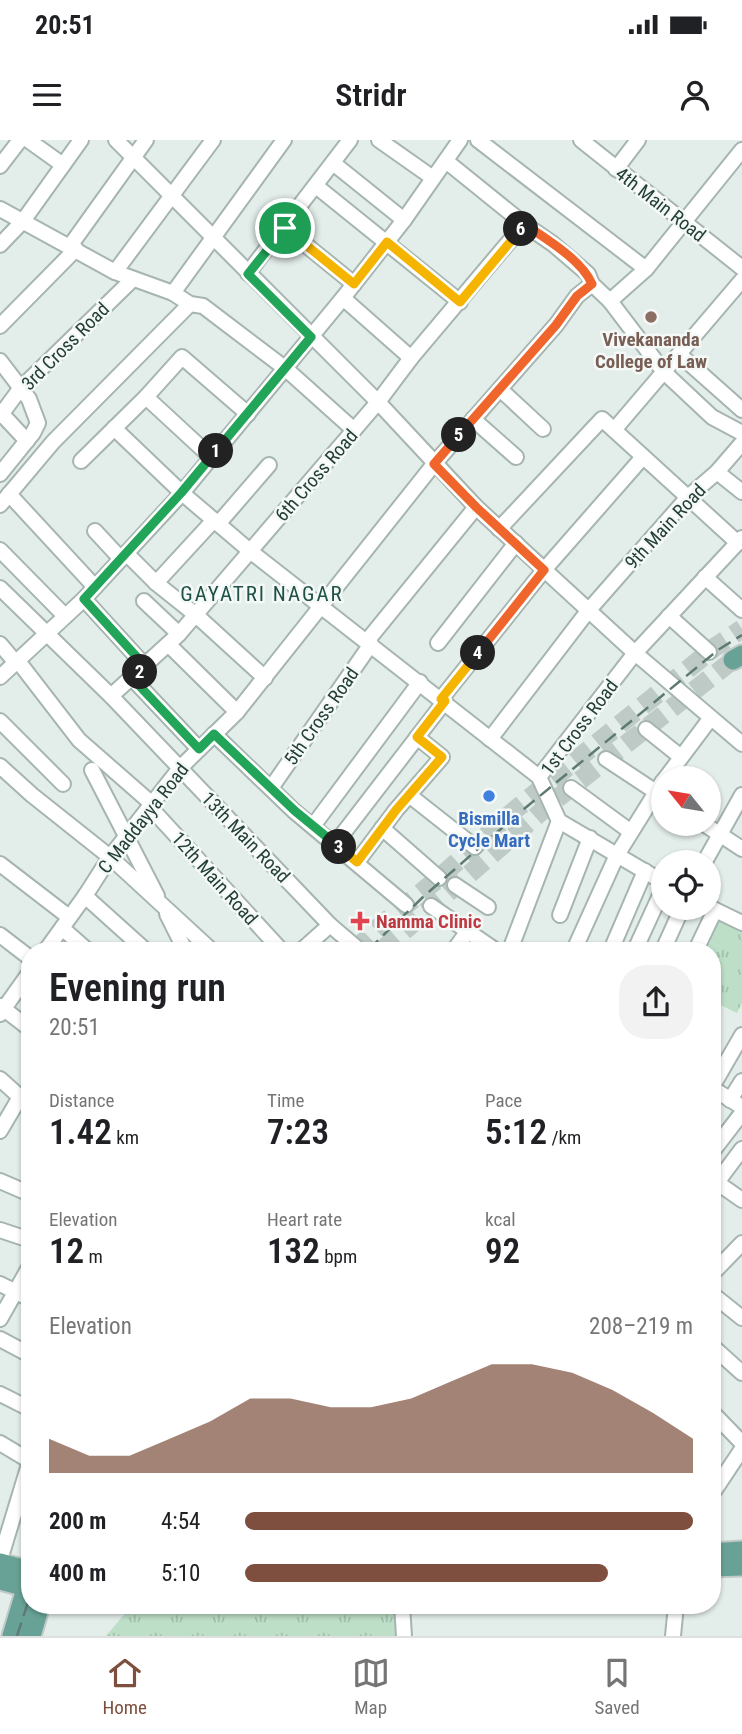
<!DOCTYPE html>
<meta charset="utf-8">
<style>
:root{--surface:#fff;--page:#f2f2f2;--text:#202124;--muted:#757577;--line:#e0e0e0;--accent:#7e4f3e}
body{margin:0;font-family:"Roboto Condensed",sans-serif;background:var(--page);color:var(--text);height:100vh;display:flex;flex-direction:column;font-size:26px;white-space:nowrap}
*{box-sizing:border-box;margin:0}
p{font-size:23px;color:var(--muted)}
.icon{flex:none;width:38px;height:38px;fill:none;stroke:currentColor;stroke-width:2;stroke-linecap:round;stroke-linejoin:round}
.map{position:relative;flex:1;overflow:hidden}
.details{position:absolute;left:21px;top:802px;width:700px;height:672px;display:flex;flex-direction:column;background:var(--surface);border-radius:28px;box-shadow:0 2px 5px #0004}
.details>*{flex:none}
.needle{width:46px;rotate:300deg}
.buttons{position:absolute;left:651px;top:626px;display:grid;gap:14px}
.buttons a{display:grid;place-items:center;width:70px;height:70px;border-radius:50%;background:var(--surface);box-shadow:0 2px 5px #0004;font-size:35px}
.pin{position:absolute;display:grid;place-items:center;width:60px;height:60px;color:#fff;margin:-30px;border:4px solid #fff;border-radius:50%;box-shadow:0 2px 7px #0007}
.km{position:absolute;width:35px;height:35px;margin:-18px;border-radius:50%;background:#222;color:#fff;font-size:19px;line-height:35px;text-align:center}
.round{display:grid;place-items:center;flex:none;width:74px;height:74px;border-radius:28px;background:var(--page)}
.headline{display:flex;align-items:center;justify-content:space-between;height:119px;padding:0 28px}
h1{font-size:38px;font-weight:600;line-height:52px}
.stats{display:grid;grid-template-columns:repeat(3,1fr);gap:10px;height:119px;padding:7px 28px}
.stats div{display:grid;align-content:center}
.stats b{font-size:35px;font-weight:600}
.stats small{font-size:19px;font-weight:400}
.stats p{font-size:19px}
.chart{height:196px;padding:14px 28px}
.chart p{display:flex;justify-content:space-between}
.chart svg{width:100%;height:126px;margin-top:7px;fill:var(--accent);opacity:.7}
ul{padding:0 28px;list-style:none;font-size:23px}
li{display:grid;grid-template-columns:112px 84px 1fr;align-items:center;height:52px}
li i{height:18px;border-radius:9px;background:var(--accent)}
.status{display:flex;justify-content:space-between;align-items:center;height:49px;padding:0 35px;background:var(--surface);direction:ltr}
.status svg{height:19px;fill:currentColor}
header{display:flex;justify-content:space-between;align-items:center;height:91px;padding:0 28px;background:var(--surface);font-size:32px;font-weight:600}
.dock{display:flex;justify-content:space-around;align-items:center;height:98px;border-top:2px solid var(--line);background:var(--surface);font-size:19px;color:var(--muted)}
.dock a{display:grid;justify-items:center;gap:4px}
.dock .current{color:var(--accent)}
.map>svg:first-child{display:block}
.park{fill:url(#park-tufts)}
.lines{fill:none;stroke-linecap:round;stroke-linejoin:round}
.stream{stroke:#8cc4d1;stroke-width:2.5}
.major-tunnel{stroke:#bdcac6;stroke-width:19;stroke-dasharray:19 10;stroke-linecap:butt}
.minor-casing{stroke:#a6b5b0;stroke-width:18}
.major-casing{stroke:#c1c9c7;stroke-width:23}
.minor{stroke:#fff;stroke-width:14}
.major{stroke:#68a296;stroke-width:19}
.rail{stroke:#5e7a74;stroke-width:2.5;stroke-dasharray:14 7;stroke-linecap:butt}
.split-1-casing{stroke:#fff;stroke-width:14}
.split-2-casing{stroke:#fff;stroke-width:14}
.split-3-casing{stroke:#fff;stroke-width:14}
.split-4-casing{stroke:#fff;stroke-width:14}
.split-5-casing{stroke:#fff;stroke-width:14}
.split-6-casing{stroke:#fff;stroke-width:14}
.split-7-casing{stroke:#fff;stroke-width:14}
.split-1{stroke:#22a559;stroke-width:9}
.split-2{stroke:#22a559;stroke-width:9}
.split-3{stroke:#22a559;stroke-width:9}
.split-4{stroke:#f5b400;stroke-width:9}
.split-5{stroke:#f0652b;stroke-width:9}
.split-6{stroke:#f0652b;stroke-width:9}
.split-7{stroke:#f5b400;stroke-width:9}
.education-dot{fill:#8d6e63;stroke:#f4f9f7;stroke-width:2.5}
.shop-dot{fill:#3f7fe0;stroke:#f4f9f7;stroke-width:2.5}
.health-dot{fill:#e0444e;stroke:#f4f9f7;stroke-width:2.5}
.labels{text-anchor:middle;stroke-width:5;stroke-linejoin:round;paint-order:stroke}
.street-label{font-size:19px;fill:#233f38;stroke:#f4f9f7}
.education-label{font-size:19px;font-weight:bold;fill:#785e54;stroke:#f4f9f7}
.shop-label{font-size:19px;font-weight:bold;fill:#366cbe;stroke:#f4f9f7}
.health-label{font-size:19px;font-weight:bold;fill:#be3a42;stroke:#f4f9f7;text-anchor:start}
.neighbourhood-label{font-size:21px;letter-spacing:2px;fill:#1f5147;stroke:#f4f9f7}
</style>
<div class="status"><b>20:51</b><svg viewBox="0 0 49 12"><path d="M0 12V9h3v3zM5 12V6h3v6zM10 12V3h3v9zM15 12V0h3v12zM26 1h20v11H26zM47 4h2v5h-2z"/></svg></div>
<header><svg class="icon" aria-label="menu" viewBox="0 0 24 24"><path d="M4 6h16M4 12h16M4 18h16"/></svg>Stridr<svg class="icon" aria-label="person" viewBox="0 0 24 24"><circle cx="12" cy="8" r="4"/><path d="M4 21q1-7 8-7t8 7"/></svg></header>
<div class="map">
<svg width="742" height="1496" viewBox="0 0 742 1496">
<defs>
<pattern id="park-tufts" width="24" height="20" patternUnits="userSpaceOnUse" patternTransform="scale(1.75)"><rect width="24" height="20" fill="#bddec7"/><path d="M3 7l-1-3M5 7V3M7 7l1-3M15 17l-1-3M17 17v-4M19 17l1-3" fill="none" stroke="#a2c0ac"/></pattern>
</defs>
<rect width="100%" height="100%" fill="#e3ede9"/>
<g class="park">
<path d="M 717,779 L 742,791 L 742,863 L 737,873 L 712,861 L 712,810 L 702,810 Z"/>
<path d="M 132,1465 L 397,1465 L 399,1496 L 106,1496 Z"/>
</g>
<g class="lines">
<path class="stream" d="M 712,999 L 736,968"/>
<g class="major-tunnel">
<path d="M 355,810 L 380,786 L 439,738 L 516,669 L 715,507 L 742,489"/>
<path d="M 382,810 L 550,664 L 733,520"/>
</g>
<g class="minor-casing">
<g id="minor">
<path d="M 28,0 L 63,25"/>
<path d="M 116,0 L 378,262 L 476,367 L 635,513 L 742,604"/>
<path d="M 379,0 L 433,38"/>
<path d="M 478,0 L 646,129"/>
<path d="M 581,0 L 742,128"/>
<path d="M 333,23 L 404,80"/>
<path d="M 0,26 L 20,0"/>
<path d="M 616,29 L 638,0"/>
<path d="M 316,46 L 460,162"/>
<path d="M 0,69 L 115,132 L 173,153 L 190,164 L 203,166 L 286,229 L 354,290"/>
<path d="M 524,84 L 553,104 L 588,134 L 592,144 L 610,161 L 664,232 L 712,277 L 742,293"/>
<path d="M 285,88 L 354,144"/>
<path d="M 0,105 L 23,81 L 81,0"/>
<path d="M 70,106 L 146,0"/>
<path d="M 115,132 L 213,0"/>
<path d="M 248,133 L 350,0"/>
<path d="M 173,153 L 284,0"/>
<path d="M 343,158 L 411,218"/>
<path d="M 610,161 L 646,129 L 742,10"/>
<path d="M 0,186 L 76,109"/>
<path d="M 680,215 L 742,270"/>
<path d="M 0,221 L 29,259 L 38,283 L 33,293 L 0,334"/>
<path d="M 500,249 L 543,289"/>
<path d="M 146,257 L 182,217 L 248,274"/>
<path d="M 0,272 L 27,301"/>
<path d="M 0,276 L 20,249 L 132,140"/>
<path d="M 473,279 L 516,317"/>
<path d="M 114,288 L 182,353 L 250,411 L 539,637"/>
<path d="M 614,290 L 742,140"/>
<path d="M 81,321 L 146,257 L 211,317"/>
<path d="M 717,332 L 742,352"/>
<path d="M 9,354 L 95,447"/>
<path d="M 0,365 L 53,302 L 190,164"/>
<path d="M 214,380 L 156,443 L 196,475 L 265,538"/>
<path d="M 218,384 L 269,325"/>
<path d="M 499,389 L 602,279 L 738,403"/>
<path d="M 95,391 L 121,419"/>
<path d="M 0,410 L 65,476"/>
<path d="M 126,413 L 156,443"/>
<path d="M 705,437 L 742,470"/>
<path d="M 0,448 L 111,556 L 330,785 L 357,808"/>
<path d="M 84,459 L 146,527"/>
<path d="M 144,461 L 179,494"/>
<path d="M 669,476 L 709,512"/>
<path d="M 367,501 L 476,367"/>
<path d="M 438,503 L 516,403"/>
<path d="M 0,504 L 16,523"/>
<path d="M 169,505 L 237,572"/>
<path d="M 18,521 L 79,600 L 151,663"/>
<path d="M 0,537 L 84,459 L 182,353 L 343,158 L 404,80 L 460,0"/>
<path d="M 132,538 L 199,609"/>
<path d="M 111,556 L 179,494 L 378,262 L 411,218 L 524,84 L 446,21"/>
<path d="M 441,559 L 544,430 L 643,317"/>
<path d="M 0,581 L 63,644"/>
<path d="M 646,589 L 681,617"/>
<path d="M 214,594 L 294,671 L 406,765"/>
<path d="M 490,599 L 588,471 L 688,357 L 717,332 L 742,303"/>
<path d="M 606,619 L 662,656"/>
<path d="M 0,626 L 32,655 L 110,717 L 211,810"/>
<path d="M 92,630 L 157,756"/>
<path d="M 665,639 L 710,579"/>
<path d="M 271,648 L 371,504"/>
<path d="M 571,648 L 631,692"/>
<path d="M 409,655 L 475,707"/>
<path d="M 149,666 L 281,810"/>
<path d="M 704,684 L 742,709"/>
<path d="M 313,686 L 420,542"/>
<path d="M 382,688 L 439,738"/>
<path d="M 335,704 L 445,561"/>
<path d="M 357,722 L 396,670 L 442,617 L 417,597"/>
<path d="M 704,723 L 742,655"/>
<path d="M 0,724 L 69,777"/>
<path d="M 663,742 L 559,681 L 539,637 L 635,513 L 742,398"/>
<path d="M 455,745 L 488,767"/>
<path d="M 85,756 L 145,810"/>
<path d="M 431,766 L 495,810"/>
<path d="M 709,767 L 742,783"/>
<path d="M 167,774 L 185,810"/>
<path d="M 560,775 L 590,698"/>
<path d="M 62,788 L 87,810"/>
<path d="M 0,795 L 30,818"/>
<path d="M 46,810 L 85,756 L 110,717 L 180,628 L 237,572 L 434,324 L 556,185 L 577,156 L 592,144"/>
<path d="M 302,810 L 330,785"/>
<path d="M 454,810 L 468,791"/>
<path d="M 510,810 L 559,681"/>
<path d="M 574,810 L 617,715 L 663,641"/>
<path d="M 611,810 L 645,731"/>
<path d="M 635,810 L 663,749"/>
<path d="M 663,810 L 682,768"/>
<path d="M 696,810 L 715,770"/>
<path d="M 0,866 L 30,889"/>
<path d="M 0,874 L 30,832"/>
<path d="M 0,939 L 30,966"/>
<path d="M 712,947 L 742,895"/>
<path d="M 712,948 L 742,967"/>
<path d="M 730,960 L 742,941"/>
<path d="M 0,991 L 20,957"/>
<path d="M 712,1012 L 742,973"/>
<path d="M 712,1039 L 742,1060"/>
<path d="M 0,1041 L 30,1054"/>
<path d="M 712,1049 L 742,1009"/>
<path d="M 0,1090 L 30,1100"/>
<path d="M 712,1134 L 742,1103"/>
<path d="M 0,1144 L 30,1159"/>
<path d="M 712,1154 L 742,1178"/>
<path d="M 0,1179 L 30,1126"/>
<path d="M 0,1199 L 30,1215"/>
<path d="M 712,1206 L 742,1233"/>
<path d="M 0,1254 L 30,1269"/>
<path d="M 712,1272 L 742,1303"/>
<path d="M 0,1303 L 30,1321"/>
<path d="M 712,1354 L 742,1309"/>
<path d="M 0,1420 L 30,1321"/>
<path d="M 402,1465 L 404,1496"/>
<path d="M 673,1496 L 676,1465"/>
</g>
</g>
<g class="major-casing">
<g id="major">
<path d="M 733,520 L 742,515"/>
<path d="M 712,1413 L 742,1411"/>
<path d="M 0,1423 L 30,1431"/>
<path d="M 712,1427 L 742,1426"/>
<path d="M 0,1440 L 30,1448"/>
<path d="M 12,1496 L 30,1436"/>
<path d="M 31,1496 L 40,1465"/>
</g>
</g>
<use href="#minor" class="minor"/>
<use href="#major" class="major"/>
<g class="rail">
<path d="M 368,810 L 423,757 L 519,673 L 718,510 L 742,495"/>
<path d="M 17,1496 L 30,1456"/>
</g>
</g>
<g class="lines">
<g class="split-1-casing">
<path id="split-1" d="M 216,311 L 311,197 L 248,134 L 285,88"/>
</g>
<g class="split-2-casing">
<path id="split-2" d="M 140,532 L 146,527 L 84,459 L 181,353 L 216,311"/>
</g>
<g class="split-3-casing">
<path id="split-3" d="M 140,532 L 132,538 L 199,609 L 214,594 L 295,671 L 339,707"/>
</g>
<g class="split-4-casing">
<path id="split-4" d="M 339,707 L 357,722 L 396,670 L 442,617 L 417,597 L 445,561 L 441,559 L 478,513"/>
</g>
<g class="split-5-casing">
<path id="split-5" d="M 459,295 L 434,324 L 476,367 L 544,430 L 478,513"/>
</g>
<g class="split-6-casing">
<path id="split-6" d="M 459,295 L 556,185 L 577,156 L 592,144 C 582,120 546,99 524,84 L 521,89"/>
</g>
<g class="split-7-casing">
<path id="split-7" d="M 285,88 L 354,144 L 387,102 L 460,162 L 521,89"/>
</g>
<use href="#split-1" class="split-1"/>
<use href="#split-2" class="split-2"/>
<use href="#split-3" class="split-3"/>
<use href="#split-4" class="split-4"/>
<use href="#split-5" class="split-5"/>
<use href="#split-6" class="split-6"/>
<use href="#split-7" class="split-7"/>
</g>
<circle class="education-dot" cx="651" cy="177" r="7"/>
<circle class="shop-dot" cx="489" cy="656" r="7"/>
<path class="health-dot" d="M356.5 770.5h7v7h7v7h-7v7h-7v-7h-7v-7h7z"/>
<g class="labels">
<g class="street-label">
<text transform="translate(661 64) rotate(38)" y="7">4th Main Road</text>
<text transform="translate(65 206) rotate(-45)" y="7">3rd Cross Road</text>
<text transform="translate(316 335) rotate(-49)" y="7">6th Cross Road</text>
<text transform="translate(665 386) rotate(-47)" y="7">9th Main Road</text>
<text transform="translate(321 576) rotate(-55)" y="7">5th Cross Road</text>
<text transform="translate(579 587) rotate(-53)" y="7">1st Cross Road</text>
<text transform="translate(143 678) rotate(-52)" y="7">C Maddayya Road</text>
<text transform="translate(246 697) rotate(46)" y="7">13th Main Road</text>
<text transform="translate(215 738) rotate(48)" y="7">12th Main Road</text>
</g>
<g class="education-label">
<text x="651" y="206">Vivekananda<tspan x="651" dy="22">College of Law</tspan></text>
</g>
<g class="shop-label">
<text x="489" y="685">Bismilla<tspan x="489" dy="22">Cycle Mart</tspan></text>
</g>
<g class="health-label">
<text x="376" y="788">Namma Clinic</text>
</g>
<g class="neighbourhood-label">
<text x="262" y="461">GAYATRI NAGAR</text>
</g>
</g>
</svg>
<div class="buttons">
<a><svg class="needle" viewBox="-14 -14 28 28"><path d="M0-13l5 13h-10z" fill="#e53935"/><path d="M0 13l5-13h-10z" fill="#757577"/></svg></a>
<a><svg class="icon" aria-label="locate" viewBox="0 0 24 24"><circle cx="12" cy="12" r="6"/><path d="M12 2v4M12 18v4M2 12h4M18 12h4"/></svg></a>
</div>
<div class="pin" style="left:285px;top:88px;background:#1e9e55"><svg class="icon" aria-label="arrive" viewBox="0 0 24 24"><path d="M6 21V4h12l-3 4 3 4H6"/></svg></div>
<b class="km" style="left:216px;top:311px">1</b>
<b class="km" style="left:140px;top:532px">2</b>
<b class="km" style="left:339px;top:707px">3</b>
<b class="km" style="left:478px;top:513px">4</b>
<b class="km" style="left:459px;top:295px">5</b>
<b class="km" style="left:521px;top:89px">6</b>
<section class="details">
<div class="headline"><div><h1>Evening run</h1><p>20:51</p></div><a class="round"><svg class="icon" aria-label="share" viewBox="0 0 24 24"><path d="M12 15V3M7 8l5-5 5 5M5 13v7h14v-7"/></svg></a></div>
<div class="stats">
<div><p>Distance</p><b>1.42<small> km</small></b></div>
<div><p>Time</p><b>7:23</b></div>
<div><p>Pace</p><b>5:12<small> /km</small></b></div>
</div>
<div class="stats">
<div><p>Elevation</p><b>12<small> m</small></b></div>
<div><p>Heart rate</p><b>132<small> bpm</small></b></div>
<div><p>kcal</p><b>92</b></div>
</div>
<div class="chart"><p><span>Elevation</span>208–219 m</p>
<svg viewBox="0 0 160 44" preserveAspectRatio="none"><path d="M0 44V32L10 38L20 38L30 32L40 26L50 18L60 18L70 21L80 21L90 18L100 12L110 6L120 6L130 9L140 15L150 23L160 32V44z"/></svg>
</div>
<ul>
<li><b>200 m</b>4:54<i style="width:100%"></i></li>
<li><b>400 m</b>5:10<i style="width:81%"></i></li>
</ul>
</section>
</div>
<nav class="dock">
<a class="current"><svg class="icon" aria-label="home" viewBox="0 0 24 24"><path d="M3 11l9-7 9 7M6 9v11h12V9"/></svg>Home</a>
<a><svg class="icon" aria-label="map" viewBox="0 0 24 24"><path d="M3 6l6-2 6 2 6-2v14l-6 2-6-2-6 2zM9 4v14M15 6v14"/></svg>Map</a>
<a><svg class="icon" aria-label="saved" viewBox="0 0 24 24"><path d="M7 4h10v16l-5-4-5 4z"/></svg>Saved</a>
</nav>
